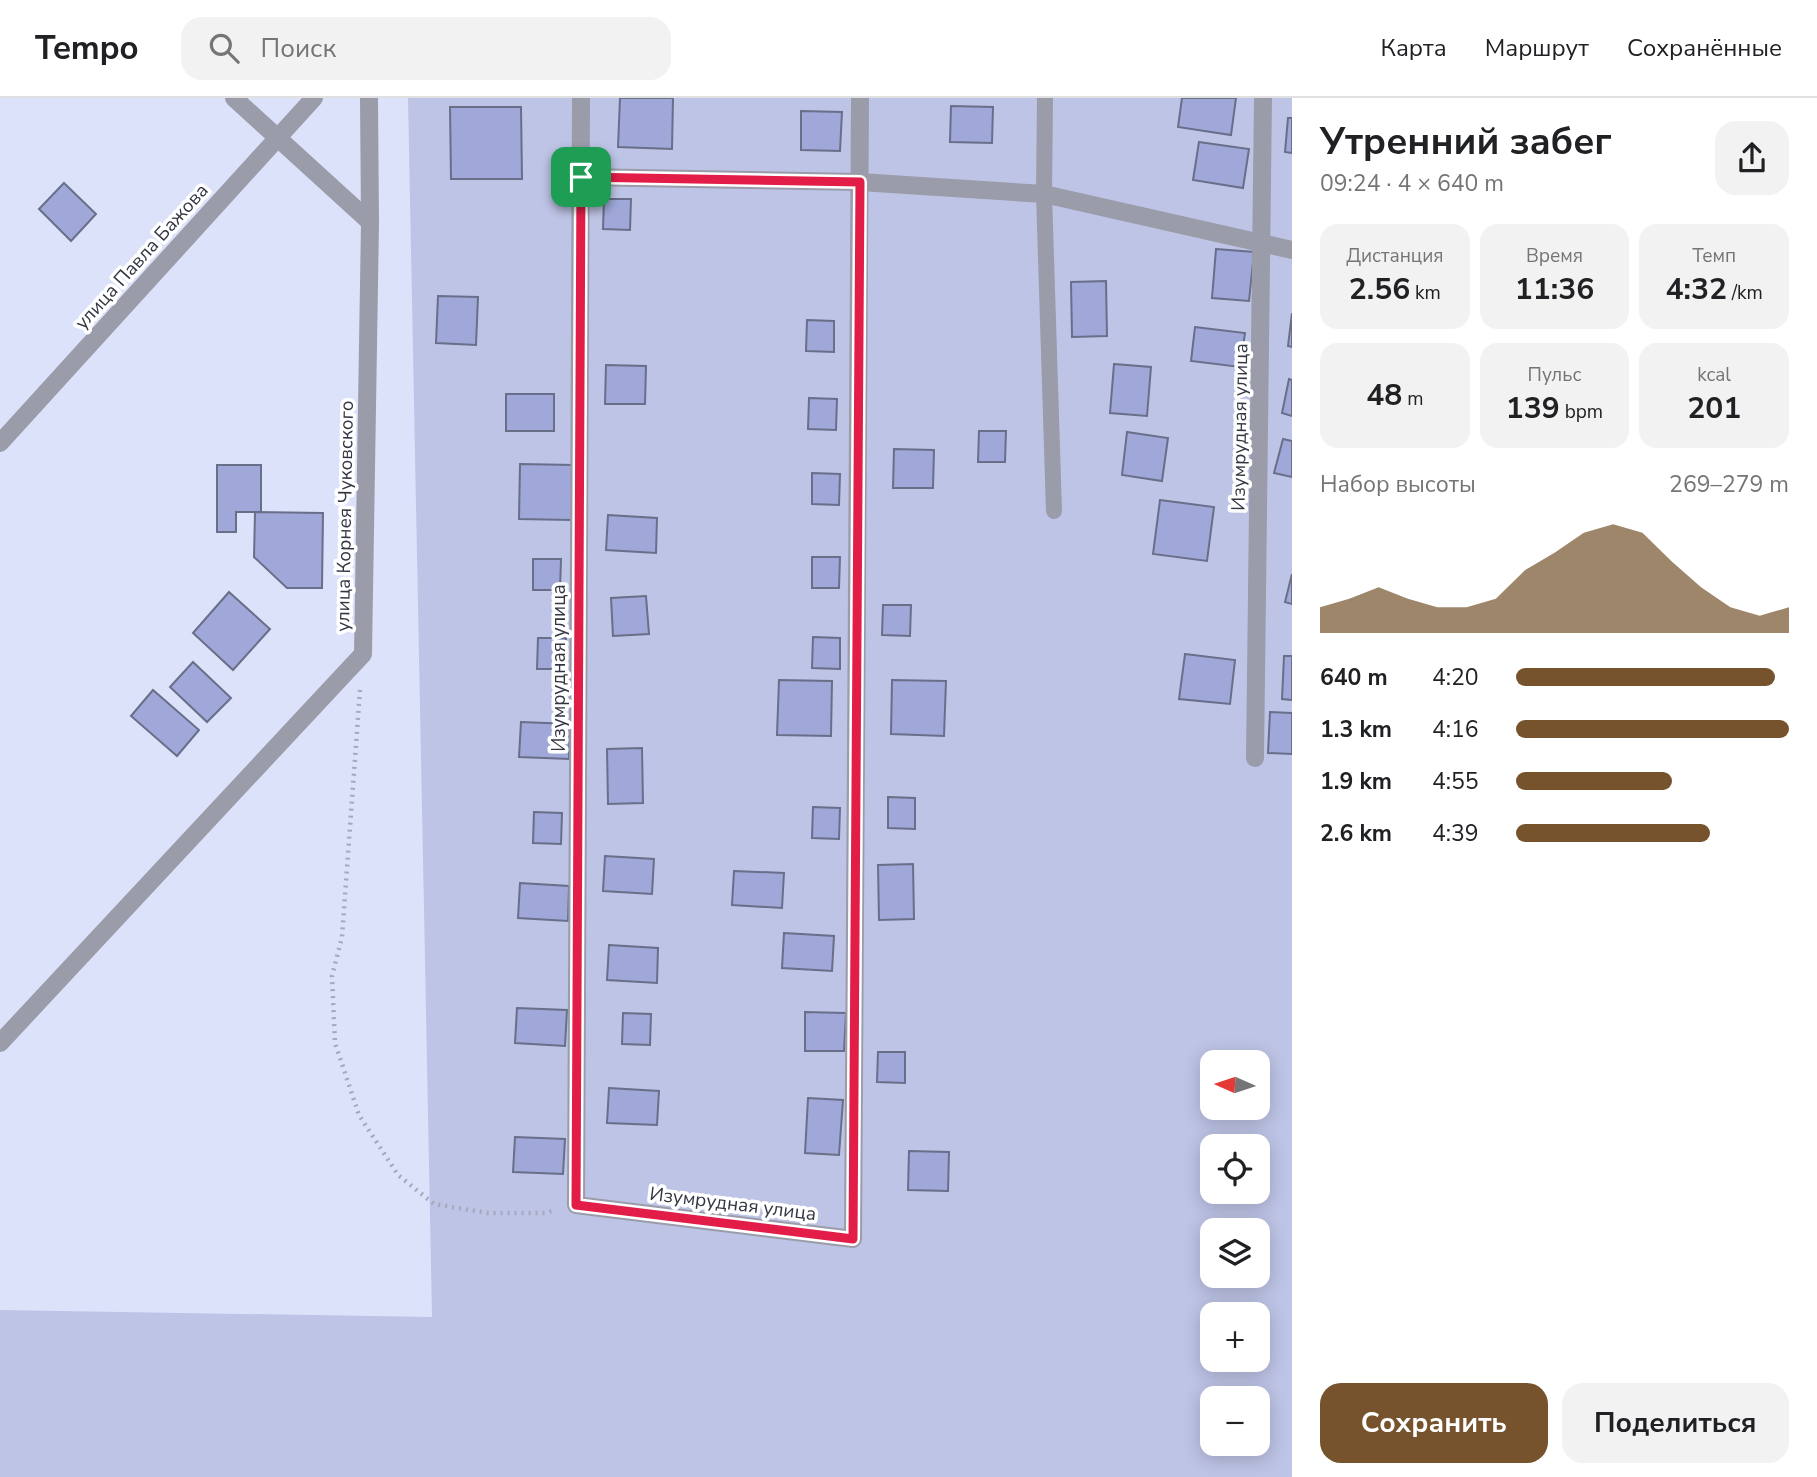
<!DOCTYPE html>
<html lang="ru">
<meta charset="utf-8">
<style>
:root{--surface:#fff;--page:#f2f2f2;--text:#202124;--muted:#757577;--line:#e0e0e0;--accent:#76532c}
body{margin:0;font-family:"Nunito Sans",sans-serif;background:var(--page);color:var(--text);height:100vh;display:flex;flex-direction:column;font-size:26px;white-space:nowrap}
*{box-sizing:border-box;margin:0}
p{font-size:23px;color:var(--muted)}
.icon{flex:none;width:38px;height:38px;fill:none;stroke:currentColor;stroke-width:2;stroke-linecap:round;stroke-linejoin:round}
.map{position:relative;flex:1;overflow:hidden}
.details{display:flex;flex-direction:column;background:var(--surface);width:525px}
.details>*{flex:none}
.needle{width:46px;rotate:273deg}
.controls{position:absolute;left:1200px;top:952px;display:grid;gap:14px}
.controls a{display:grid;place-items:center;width:70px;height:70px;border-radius:14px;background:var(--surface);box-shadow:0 4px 18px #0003;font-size:35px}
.pin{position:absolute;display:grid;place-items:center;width:60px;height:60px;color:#fff;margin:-30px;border-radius:14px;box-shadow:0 4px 10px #0006}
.round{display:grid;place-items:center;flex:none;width:74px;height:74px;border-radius:21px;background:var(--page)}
.head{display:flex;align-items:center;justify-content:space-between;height:119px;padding:0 28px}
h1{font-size:38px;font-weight:700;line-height:52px}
.figures{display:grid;grid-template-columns:repeat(3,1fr);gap:10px;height:119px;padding:7px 28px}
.figures div{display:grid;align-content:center;border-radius:18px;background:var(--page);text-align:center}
.figures b{font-size:30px;font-weight:700}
.figures small{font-size:19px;font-weight:400}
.figures p{font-size:19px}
.chart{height:196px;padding:14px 28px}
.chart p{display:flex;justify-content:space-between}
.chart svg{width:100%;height:126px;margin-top:7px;fill:var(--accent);opacity:.7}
.action{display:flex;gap:14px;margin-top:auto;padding:14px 28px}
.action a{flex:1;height:80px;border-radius:21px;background:var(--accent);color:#fff;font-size:28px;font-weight:700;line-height:80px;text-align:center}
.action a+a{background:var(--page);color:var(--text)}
ul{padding:0 28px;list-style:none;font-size:23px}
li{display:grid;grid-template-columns:112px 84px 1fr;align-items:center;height:52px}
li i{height:18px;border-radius:9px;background:var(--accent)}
header{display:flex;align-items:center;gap:42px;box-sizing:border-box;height:98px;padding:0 35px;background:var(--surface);border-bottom:2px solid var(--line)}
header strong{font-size:33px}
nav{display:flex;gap:38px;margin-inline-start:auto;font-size:24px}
.search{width:490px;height:63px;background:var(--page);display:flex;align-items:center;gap:18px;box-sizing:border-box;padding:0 24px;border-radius:21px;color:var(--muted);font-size:26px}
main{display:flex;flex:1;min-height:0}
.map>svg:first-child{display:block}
.green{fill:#bec4e6;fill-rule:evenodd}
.building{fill:#9fa8d8;stroke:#696e89;stroke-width:2}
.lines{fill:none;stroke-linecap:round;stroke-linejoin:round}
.path{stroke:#a4a9bd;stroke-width:4.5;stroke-dasharray:2 5;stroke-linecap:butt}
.lane{stroke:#9a9ca9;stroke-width:16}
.street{stroke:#9a9ca9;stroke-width:18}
.route-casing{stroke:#fff;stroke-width:14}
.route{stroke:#e11d48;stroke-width:9}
.labels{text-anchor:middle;stroke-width:7;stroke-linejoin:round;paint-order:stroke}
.street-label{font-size:19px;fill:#333642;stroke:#fff}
</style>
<header>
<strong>Tempo</strong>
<div class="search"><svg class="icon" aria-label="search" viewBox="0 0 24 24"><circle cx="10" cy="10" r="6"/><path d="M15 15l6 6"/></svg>Поиск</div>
<nav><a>Карта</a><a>Маршрут</a><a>Сохранённые</a></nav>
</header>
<main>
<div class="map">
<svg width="1292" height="1379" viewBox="0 0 1292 1379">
<rect width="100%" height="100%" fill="#dde2fb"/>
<path class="green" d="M 408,0 L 1292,0 L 1292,1379 L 0,1379 L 0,1212 L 432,1219 ZM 1213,964 L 1258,964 L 1258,1010 L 1213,1010 ZM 1213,1048 L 1258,1048 L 1258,1094 L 1213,1094 ZM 1213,1132 L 1258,1132 L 1258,1178 L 1213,1178 ZM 1213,1216 L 1258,1216 L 1258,1262 L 1213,1262 ZM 1213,1300 L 1258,1300 L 1258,1346 L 1213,1346 Z"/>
<g class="building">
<path d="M 620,0 L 673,0 L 672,51 L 618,49 Z"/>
<path d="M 1182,0 L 1236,0 L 1231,37 L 1178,29 Z"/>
<path d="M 951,8 L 993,9 L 992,45 L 950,44 Z"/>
<path d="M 450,9 L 521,9 L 522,81 L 451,81 Z"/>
<path d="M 801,13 L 842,14 L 840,53 L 801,52 Z"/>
<path d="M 1288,20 L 1292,20 L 1292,55 L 1285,54 Z"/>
<path d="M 1199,44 L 1249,51 L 1243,90 L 1193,82 Z"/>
<path d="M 64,85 L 96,116 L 71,143 L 39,111 Z"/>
<path d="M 604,101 L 631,101 L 630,132 L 603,131 Z"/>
<path d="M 1216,151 L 1254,154 L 1249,203 L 1212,200 Z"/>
<path d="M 1106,183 L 1107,238 L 1072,239 L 1071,184 Z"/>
<path d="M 438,198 L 478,199 L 476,247 L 436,245 Z"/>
<path d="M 1292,215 L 1292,249 L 1288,248 Z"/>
<path d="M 807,222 L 834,223 L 834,254 L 806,253 Z"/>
<path d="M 1195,229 L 1245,235 L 1240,269 L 1191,263 Z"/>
<path d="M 1114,266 L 1151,269 L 1147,318 L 1110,315 Z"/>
<path d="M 606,267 L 646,268 L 645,306 L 605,306 Z"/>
<path d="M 1289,281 L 1292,282 L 1292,318 L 1282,315 Z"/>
<rect x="506" y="296" width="48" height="37"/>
<path d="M 809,300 L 837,301 L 836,332 L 808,331 Z"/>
<path d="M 979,333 L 1006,333 L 1005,364 L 978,364 Z"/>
<path d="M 1127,334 L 1168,340 L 1162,383 L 1122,377 Z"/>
<path d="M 1283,341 L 1292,343 L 1292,379 L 1274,375 Z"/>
<path d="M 894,351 L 934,352 L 933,390 L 893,390 Z"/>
<path d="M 520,366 L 574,367 L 572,422 L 519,421 Z"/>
<path d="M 217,367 L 261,367 L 261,414 L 236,414 L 236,434 L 217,434 Z"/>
<path d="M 812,375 L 840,376 L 839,407 L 812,406 Z"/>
<path d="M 1160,402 L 1214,409 L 1207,463 L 1153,456 Z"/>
<path d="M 255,414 L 323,415 L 322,490 L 287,490 L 254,459 Z"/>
<path d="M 608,417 L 657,420 L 656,455 L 606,452 Z"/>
<path d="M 812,459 L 840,459 L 839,490 L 812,490 Z"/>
<path d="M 533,461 L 561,461 L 560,492 L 533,492 Z"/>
<path d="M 1292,476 L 1292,506 L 1285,504 Z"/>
<path d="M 229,494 L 270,531 L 233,572 L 193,535 Z"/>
<path d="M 646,498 L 649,536 L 613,538 L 611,500 Z"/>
<path d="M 883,507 L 911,507 L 910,538 L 882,537 Z"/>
<path d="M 813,539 L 840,540 L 840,571 L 812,570 Z"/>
<path d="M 538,540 L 566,540 L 565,571 L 537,571 Z"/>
<path d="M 1185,556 L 1235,562 L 1230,606 L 1179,601 Z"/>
<path d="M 1284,558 L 1292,558 L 1292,602 L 1282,601 Z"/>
<path d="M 193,564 L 231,600 L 207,624 L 170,589 Z"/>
<path d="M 779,582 L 832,583 L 831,638 L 777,637 Z"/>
<path d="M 892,582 L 946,583 L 944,638 L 891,636 Z"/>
<path d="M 153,592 L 199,632 L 177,658 L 131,618 Z"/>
<path d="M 1270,614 L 1292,615 L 1292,656 L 1268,655 Z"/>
<path d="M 521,624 L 570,626 L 569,661 L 519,659 Z"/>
<path d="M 642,650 L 643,705 L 608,706 L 607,651 Z"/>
<path d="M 888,699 L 915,700 L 915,731 L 888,730 Z"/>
<path d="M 813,709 L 840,710 L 839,741 L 812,740 Z"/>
<path d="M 534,714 L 562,715 L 561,746 L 533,745 Z"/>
<path d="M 605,758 L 654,761 L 652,796 L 603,793 Z"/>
<path d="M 913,766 L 914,821 L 879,822 L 878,767 Z"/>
<path d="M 734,773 L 784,775 L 782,810 L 732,807 Z"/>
<path d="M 520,785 L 569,788 L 568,823 L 518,820 Z"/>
<path d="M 784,835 L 834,838 L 832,873 L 782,870 Z"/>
<path d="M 609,847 L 658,850 L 657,885 L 607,882 Z"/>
<path d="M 517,910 L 567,912 L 565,948 L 515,945 Z"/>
<path d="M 805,914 L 846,915 L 844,953 L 805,953 Z"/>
<path d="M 623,915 L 651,916 L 650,947 L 622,946 Z"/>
<path d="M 878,954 L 905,954 L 905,985 L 877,984 Z"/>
<path d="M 609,990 L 659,993 L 657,1027 L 607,1025 Z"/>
<path d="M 808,1000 L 843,1002 L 839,1057 L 805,1055 Z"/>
<path d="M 515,1039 L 565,1041 L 563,1076 L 513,1074 Z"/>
<path d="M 909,1053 L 949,1054 L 948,1093 L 908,1092 Z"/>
</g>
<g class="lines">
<path class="path" d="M 360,592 L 342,839 L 332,878 L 335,945 L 359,1017 L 398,1077 L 434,1106 L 487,1115 L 545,1115 L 555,1112"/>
<path class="lane" d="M 1045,0 L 1044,96 L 1054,413"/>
<g class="street">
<path d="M 234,0 L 370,124"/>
<path d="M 581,0 L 576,1107 L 853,1141 L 860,0"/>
<path d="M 581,79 L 860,84 L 1044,96 L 1292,152"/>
<path d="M 0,345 L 314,0"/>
<path d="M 1255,660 L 1263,0"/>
<path d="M 0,945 L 363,556 L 370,124 L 369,0"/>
</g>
</g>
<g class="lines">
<g class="route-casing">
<path id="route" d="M 581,79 L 860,84 L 853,1141 L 576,1107 Z"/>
</g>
<use href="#route" class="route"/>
</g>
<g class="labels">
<g class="street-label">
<text transform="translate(141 158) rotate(-48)" y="7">улица Павла Бажова</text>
<text transform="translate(1239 329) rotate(-89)" y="7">Изумрудная улица</text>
<text transform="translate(344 418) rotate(-89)" y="7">улица Корнея Чуковского</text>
<text transform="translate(558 570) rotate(-90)" y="7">Изумрудная улица</text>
<text transform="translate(733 1105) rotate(7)" y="7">Изумрудная улица</text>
</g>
</g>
</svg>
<div class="controls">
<a><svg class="needle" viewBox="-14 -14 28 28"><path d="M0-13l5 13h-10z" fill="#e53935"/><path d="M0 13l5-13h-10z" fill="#757577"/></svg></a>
<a><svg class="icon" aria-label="locate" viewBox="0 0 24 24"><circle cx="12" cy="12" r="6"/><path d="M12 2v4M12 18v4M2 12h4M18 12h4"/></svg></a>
<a><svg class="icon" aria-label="layers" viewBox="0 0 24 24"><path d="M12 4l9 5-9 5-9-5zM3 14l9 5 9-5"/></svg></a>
<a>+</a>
<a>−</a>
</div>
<div class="pin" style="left:581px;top:79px;background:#1e9e55"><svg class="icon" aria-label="arrive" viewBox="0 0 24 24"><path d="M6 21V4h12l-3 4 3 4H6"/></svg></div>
</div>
<section class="details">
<div class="head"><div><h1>Утренний забег</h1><p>09:24 · 4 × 640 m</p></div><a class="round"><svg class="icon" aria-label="share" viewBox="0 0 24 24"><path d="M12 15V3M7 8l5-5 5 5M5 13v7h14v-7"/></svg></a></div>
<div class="figures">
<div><p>Дистанция</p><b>2.56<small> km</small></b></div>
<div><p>Время</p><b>11:36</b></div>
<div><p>Темп</p><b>4:32<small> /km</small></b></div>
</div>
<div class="figures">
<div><b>48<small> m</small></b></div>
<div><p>Пульс</p><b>139<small> bpm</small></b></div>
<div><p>kcal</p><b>201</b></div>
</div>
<div class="chart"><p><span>Набор высоты</span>269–279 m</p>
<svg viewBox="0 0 160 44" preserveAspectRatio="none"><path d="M0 44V35L10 32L20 28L30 32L40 35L50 35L60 32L70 22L80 16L90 9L100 6L110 9L120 19L130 28L140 35L150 38L160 35V44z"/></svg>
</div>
<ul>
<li><b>640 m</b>4:20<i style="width:95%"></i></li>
<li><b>1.3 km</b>4:16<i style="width:100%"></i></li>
<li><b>1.9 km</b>4:55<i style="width:57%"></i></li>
<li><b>2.6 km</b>4:39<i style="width:71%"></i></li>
</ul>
<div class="action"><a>Сохранить</a><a>Поделиться</a></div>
</section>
</main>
